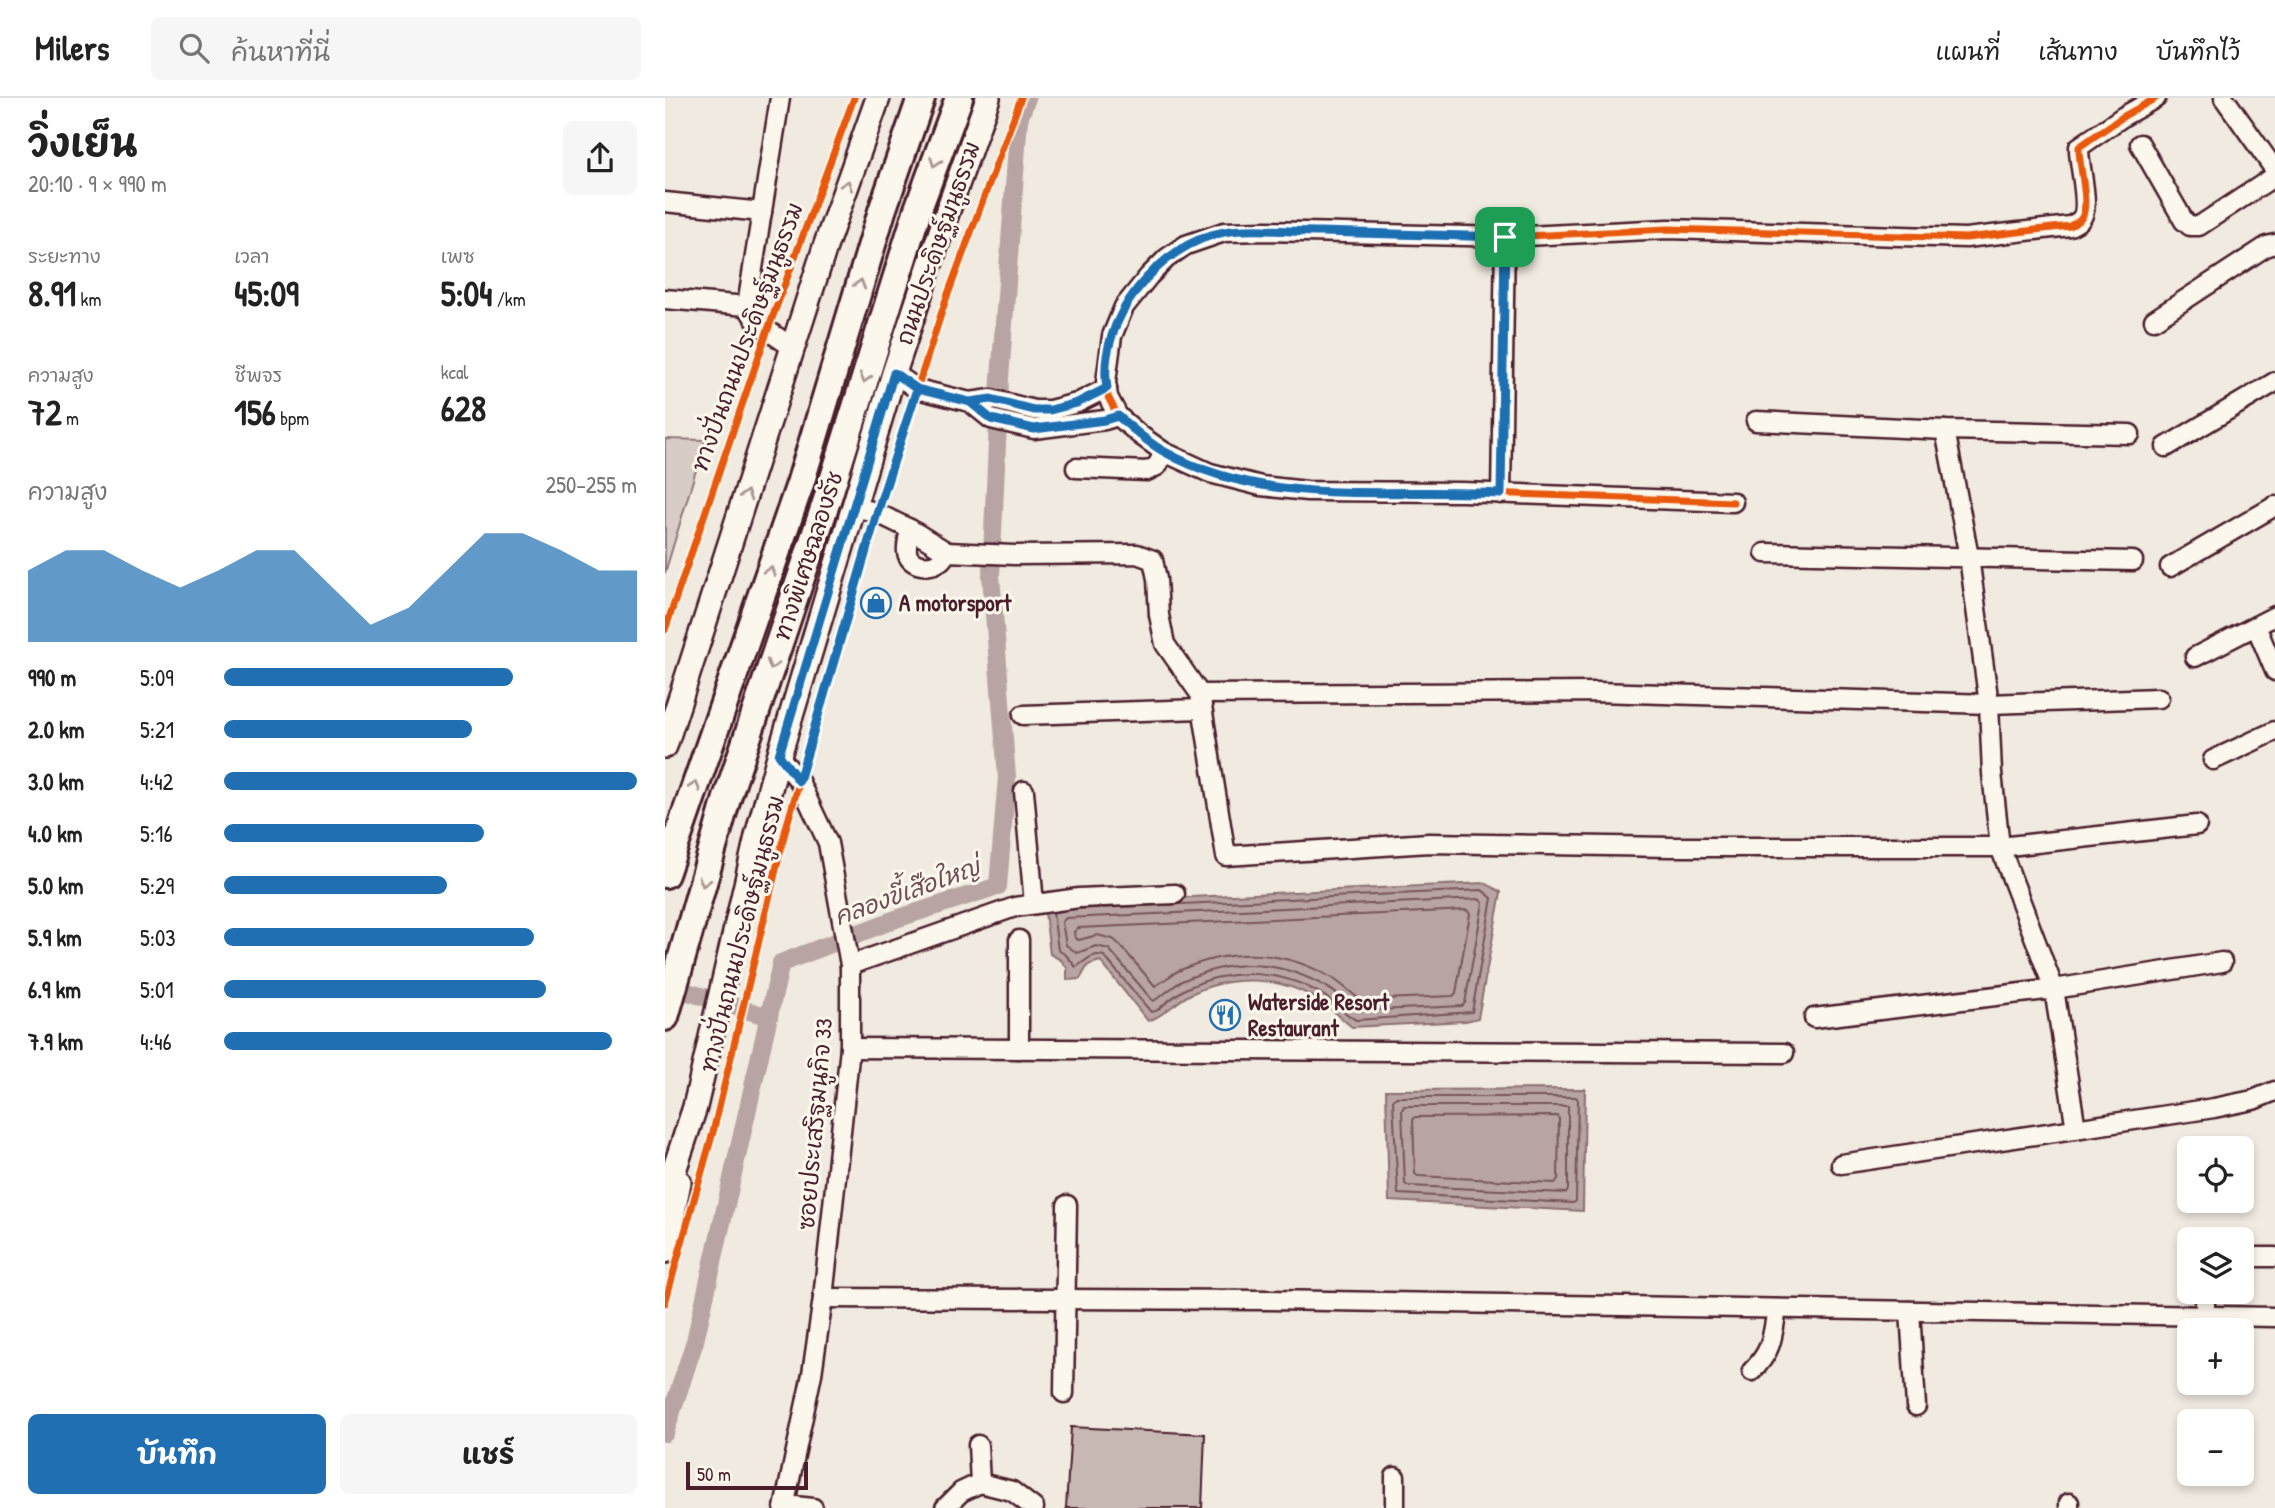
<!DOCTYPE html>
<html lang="th">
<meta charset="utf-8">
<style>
:root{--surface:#fff;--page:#f6f6f6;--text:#222;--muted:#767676;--line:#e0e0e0;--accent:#1f6fb2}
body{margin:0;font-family:"Patrick Hand","Playpen Sans Thai",sans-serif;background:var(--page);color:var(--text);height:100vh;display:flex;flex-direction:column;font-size:26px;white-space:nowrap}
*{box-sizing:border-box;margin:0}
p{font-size:23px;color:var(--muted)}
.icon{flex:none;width:38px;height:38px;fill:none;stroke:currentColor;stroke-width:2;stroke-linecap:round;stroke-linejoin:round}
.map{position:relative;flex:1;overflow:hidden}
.panel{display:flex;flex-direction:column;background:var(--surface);width:665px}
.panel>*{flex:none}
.fabs{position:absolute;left:1512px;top:1038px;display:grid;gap:14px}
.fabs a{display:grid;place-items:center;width:77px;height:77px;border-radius:10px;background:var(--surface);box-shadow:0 4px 10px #0003;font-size:35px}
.scale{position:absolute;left:21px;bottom:18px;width:122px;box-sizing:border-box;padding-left:7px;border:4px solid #4a1f2b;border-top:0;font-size:19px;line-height:24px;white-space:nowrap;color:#4a1f2b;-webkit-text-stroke:5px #fbf7ec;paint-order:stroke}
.pin{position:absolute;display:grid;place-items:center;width:60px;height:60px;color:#fff;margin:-30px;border-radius:14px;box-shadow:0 4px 10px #0006}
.round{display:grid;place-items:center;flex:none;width:74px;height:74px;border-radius:10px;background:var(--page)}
.headline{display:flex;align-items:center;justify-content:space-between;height:119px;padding:0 28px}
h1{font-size:38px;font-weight:700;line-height:52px}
.figures{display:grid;grid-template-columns:repeat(3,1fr);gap:10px;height:119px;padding:7px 28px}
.figures div{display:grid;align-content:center}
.figures b{font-size:35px;font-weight:700}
.figures small{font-size:19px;font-weight:400}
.figures p{font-size:19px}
.chart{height:196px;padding:14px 28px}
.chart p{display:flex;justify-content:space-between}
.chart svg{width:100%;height:126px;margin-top:7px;fill:var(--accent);opacity:.7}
.button{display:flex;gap:14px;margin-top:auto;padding:14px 28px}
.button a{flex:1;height:80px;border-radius:10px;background:var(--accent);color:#fff;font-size:28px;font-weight:700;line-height:80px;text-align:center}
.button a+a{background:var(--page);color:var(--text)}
ul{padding:0 28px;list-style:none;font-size:23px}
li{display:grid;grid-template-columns:112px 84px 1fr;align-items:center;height:52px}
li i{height:18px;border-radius:9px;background:var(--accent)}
header{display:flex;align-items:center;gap:42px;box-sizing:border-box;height:98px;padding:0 35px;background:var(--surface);border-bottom:2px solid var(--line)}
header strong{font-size:33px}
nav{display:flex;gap:38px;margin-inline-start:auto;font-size:24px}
.search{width:490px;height:63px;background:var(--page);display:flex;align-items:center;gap:18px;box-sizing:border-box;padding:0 24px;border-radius:10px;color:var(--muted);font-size:26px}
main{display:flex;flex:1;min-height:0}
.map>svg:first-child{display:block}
.green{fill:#d8ccc6;stroke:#917678;stroke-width:2}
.water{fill:#b8a4a2;stroke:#8c6f72;stroke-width:2}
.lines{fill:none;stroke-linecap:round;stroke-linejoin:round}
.shore{stroke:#76545b;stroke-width:2}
.canal{stroke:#b8a4a2;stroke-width:18}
.building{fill:#c8b8b3;stroke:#4a1f2b;stroke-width:2}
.minor-casing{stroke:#4a1f2b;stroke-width:23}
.major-casing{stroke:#4a1f2b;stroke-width:28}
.highway-casing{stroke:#4a1f2b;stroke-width:32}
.minor{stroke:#fbf7ec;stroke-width:18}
.major{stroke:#fbf7ec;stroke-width:23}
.highway{stroke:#fbf7ec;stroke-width:26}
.cycleway-casing{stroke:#fbf7ec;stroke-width:11}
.cycleway{stroke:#e8590c;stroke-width:7}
.oneway{stroke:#ab9695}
.route-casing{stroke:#fff;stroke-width:14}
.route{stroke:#1f6fb2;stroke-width:9}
.labels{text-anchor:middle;stroke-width:6;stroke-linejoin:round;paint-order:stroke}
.street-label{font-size:23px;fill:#4a1f2b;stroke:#fbf7ec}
.poi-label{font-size:23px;font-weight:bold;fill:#4a1f2b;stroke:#fbf7ec;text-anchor:start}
.water-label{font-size:24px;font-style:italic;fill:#704e55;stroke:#fbf7ec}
</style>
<header>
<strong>Milers</strong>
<div class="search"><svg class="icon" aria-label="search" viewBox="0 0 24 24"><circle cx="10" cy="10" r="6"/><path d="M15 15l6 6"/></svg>ค้นหาที่นี่</div>
<nav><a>แผนที่</a><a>เส้นทาง</a><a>บันทึกไว้</a></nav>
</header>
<main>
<section class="panel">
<div class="headline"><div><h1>วิ่งเย็น</h1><p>20:10 · 9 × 990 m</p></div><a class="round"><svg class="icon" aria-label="share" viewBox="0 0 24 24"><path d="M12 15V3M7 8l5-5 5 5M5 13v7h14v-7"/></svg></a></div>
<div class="figures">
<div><p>ระยะทาง</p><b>8.91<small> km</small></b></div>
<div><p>เวลา</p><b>45:09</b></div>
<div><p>เพซ</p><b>5:04<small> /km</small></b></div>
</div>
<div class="figures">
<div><p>ความสูง</p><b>72<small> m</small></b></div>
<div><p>ชีพจร</p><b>156<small> bpm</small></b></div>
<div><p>kcal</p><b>628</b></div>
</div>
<div class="chart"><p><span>ความสูง</span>250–255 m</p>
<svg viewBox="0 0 160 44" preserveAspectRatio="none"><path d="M0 44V19L10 12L20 12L30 19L40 25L50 19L60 12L70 12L80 25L90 38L100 32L110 19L120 6L130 6L140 12L150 19L160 19V44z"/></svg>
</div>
<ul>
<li><b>990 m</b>5:09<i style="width:70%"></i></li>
<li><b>2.0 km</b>5:21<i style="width:60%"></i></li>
<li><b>3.0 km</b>4:42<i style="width:100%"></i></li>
<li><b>4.0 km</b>5:16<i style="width:63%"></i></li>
<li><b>5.0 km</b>5:29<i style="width:54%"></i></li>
<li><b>5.9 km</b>5:03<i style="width:75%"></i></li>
<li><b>6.9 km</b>5:01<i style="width:78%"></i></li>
<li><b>7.9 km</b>4:46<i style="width:94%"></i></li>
</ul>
<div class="button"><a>บันทึก</a><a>แชร์</a></div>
</section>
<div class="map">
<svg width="1610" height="1410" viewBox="0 0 1610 1410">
<rect width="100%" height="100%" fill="#f0eae0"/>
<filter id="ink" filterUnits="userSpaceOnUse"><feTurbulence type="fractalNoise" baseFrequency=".0143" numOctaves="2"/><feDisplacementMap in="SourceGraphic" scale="14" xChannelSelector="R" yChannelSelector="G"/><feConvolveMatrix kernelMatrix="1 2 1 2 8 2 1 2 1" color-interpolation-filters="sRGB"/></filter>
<g filter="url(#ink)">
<path class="green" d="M 0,341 L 40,342 L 0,475 Z"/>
<g class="water">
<path d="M 820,785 L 836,794 L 813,920 L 801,923 L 687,929 C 677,921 668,912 658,905 C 618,878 566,875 524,897 C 509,905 499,918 483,923 L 435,863 L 423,867 L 415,881 L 402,882 L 402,870 L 396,862 L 385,856 L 379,806 Z"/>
<path d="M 920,991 L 918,1113 L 724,1103 L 721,992 Z"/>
</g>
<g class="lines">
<g class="shore">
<path d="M 814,801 L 818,805 L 800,905 L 797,908 L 693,913 C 683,906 674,896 663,890 C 614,862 571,860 519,882 C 508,887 499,898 488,903 L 444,851 L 431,848 L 412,855 L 401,847 L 397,824 L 401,820 Z"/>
<path d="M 802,812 L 805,816 L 791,895 L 788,898 L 696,902 C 687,896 679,888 670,882 C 621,851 566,849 513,873 C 505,877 498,884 490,888 L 455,847 L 448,841 L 432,837 L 414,842 L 410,840 L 409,834 L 413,830 Z"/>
<path d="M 388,814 L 393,852 L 401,857 L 411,869 C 420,864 427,854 439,858 L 486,914 L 491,913 C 501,905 511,896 522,890 C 567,869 618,871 661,899 C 671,906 680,916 691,922 L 807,914 L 827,800 L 817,792 L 408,811"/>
<path d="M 731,999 L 911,999 L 913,1002 L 911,1103 L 908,1105 L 733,1096 L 728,1003 Z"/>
<path d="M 903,1008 L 903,1092 L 901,1095 L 743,1088 L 740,1086 L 737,1012 L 739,1008 Z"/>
<path d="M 892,1018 L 894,1021 L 893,1081 L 890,1085 L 753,1078 L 750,1076 L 748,1022 L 750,1019 Z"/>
</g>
<g class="canal">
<path d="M 0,887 L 104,919"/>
<path d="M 0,1335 L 30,1243 L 116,865 L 231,821 L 333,788 L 342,679 L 326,478 L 335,280 L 354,21 L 362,0"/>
</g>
</g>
<path class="building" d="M 406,1329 L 540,1336 L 537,1410 L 401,1410 Z"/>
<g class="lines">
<g class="minor-casing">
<g id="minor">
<path d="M 115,0 L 82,208 L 93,226 L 127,249"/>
<path d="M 1559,0 L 1610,72"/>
<path d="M 1475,46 L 1519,123 L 1525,128 L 1534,128 L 1610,78"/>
<path d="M 0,104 L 97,114"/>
<path d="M 0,201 L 82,208"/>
<path d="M 1489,222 L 1602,148 L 1610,146"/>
<path d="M 229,275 L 252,291 L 305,304 L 326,301 L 369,312 L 385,312 L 412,305 L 442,290"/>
<path d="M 305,304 L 326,321 L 369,331 L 440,322 L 453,318"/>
<path d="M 1091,323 L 1280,332 L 1465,336"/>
<path d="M 1280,332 L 1304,459 L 1324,606 L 1327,675 L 1335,749 L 1389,891 L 1411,1031"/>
<path d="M 1501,349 L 1610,284"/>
<path d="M 411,370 L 482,373 L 492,368 L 499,354"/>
<path d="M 836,396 L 840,139"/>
<path d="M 1068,404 L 798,394 L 642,393 L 596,388 L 545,375 L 499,354 L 475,337 L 453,318 L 443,299 L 441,284 L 447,238 L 459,209 L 484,178 L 502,160 L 521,147 L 559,134 L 600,133 L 840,139 L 1003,131 L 1301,140 L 1405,128 C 1408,126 1412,125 1415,122 C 1427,111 1413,66 1414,49 L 1459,18 L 1491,0"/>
<path d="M 188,408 L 212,415 L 245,431 L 282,454 L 349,457 L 472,456 L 488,462 L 492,481 L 494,517 L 500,546 L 535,596 L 561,758 L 764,745 L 1006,749 L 1335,749 L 1532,727"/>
<path d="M 245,431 C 244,438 241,447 242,454 C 244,468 264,471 275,463 C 277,462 281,456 282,454"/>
<path d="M 1100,455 L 1468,463"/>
<path d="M 1505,469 L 1610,408"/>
<path d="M 1591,528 L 1610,573"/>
<path d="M 1530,559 L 1610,518"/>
<path d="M 535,596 L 932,594 L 1324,606 L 1494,600"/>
<path d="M 358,617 L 536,611"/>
<path d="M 114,658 L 134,683 L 163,745 L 185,867 L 185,950 L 158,1200 L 147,1276 L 119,1410"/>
<path d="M 1548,662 L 1610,633"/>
<path d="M 359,693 L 369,806"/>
<path d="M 354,842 L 354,951"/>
<path d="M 185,867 L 350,809 L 414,800 L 510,796"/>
<path d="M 1149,920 L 1389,891 L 1557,864"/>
<path d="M 185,950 L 1119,955"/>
<path d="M 1176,1066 L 1549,1010 L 1588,1002 L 1610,993"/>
<path d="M 1577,1159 L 1610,1159"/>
<path d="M 1540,1194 L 1540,1217"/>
<path d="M 158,1200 L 604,1202 L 1610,1219"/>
<path d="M 1245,1213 L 1251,1308"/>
<path d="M 1087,1273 C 1108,1252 1107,1239 1112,1211"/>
<path d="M 399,1295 L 402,1107"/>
<path d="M 730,1379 L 730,1410"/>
<path d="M 315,1385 L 347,1393 L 369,1410"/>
<path d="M 120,1407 L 148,1410"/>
<path d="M 280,1410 L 296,1394 L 315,1385 L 313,1347"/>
<path d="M 1404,1410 L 1404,1405"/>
</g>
</g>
<g class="major-casing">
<g id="major">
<path d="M 0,648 L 160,149 L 213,0"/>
<path d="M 0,1100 L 30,1009 L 93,734 L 114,658 L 229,275 L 282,115 L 323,0"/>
<path d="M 0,1153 L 14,1084"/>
</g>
</g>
<g class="highway-casing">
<g id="highway">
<path d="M 0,776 L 135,386 L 217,113 L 256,0"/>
<path d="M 0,919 L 62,700 L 163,399 L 253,111 L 294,0"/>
</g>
</g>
<use href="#minor" class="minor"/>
<use href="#major" class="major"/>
<use href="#highway" class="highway"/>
<g class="cycleway-casing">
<g id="cycleway">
<path d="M 1068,404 L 798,394 L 642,393 L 596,388 L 545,375 L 499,354 L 475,337 L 453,318 L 443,299 L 441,284 L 447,238 L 459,209 L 484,178 L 502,160 L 521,147 L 559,134 L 600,133 L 840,139 L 1003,131 L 1301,140 L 1405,128 C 1408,126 1412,125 1415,122 C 1427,111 1413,66 1414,49 L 1459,18 L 1491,0"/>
<path d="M 0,532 L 102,234 L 189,0"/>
<path d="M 0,1205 L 48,1034 L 121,730 L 212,415 L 280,204 L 356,0"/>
</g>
</g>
<use href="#cycleway" class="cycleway"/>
</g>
<defs><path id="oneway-chevron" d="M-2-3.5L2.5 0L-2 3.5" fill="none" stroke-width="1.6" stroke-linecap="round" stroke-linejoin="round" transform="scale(1.75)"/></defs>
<g class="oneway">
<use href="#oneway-chevron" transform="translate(270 64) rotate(110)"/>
<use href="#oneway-chevron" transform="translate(182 87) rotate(-70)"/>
<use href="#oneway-chevron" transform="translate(195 186) rotate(-73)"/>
<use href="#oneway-chevron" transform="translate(200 280) rotate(107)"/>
<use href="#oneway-chevron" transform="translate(81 397) rotate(-73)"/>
<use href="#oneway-chevron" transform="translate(105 473) rotate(-71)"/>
<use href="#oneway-chevron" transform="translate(107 567) rotate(108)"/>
<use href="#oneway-chevron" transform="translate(30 688) rotate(-71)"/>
<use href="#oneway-chevron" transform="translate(39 784) rotate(106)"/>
</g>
</g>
<g class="lines" filter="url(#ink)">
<g class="route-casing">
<path id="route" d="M 840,139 C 778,137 716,136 655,134 C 626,134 587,129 559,134 C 494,146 431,223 442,290 L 412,305 L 385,312 L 369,312 L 326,301 L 305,304 L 252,291 L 212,415 L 134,683 L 114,657 L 229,275 L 252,291 L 305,304 L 326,321 L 369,331 L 440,322 L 453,318 C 468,331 483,345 500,354 C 602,411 724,389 836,396 L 840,139"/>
</g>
<use href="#route" class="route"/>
</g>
<defs>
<g id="shop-ring" transform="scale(1.575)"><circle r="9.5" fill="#fbf7ec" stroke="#1f6fb2" stroke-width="1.5"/><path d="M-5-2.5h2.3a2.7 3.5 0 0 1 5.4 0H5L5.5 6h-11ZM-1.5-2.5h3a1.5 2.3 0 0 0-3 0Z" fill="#1f6fb2"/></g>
<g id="restaurant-ring" transform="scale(1.575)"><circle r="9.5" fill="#fbf7ec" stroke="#1f6fb2" stroke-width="1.5"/><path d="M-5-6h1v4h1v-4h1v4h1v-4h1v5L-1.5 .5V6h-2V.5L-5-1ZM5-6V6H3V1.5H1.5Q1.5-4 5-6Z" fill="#1f6fb2"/></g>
</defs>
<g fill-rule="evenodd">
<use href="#shop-ring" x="211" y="505"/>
<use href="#restaurant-ring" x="560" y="917"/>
</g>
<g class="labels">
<g class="street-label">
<text transform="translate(273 145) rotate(-71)" y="8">ถนนประดิษฐ์มนูธรรม</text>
<text transform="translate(82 239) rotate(-70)" y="8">ทางปั่นถนนประดิษฐ์มนูธรรม</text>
<text transform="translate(143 458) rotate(-72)" y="8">ทางพิเศษฉลองรัช</text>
<text transform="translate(77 836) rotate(-76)" y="8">ทางปั่นถนนประดิษฐ์มนูธรรม</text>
<text transform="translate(150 1026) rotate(-85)" y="8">ซอยประเสริฐมนูกิจ 33</text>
</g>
<g class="poi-label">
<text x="234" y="513">A motorsport</text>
<text x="583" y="912">Waterside Resort<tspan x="583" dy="26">Restaurant</tspan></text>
</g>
<g class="water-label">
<text transform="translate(242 794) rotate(-20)" y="8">คลองขี้เสือใหญ่</text>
</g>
</g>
</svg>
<div class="fabs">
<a><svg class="icon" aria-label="locate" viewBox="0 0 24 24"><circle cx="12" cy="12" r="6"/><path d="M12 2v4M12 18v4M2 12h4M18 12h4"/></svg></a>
<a><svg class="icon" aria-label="layers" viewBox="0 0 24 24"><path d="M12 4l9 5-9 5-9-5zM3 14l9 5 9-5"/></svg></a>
<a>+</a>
<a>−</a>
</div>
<div class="scale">50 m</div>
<div class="pin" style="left:840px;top:139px;background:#1e9e55"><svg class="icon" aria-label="arrive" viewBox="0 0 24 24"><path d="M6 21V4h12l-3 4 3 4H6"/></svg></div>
</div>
</main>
